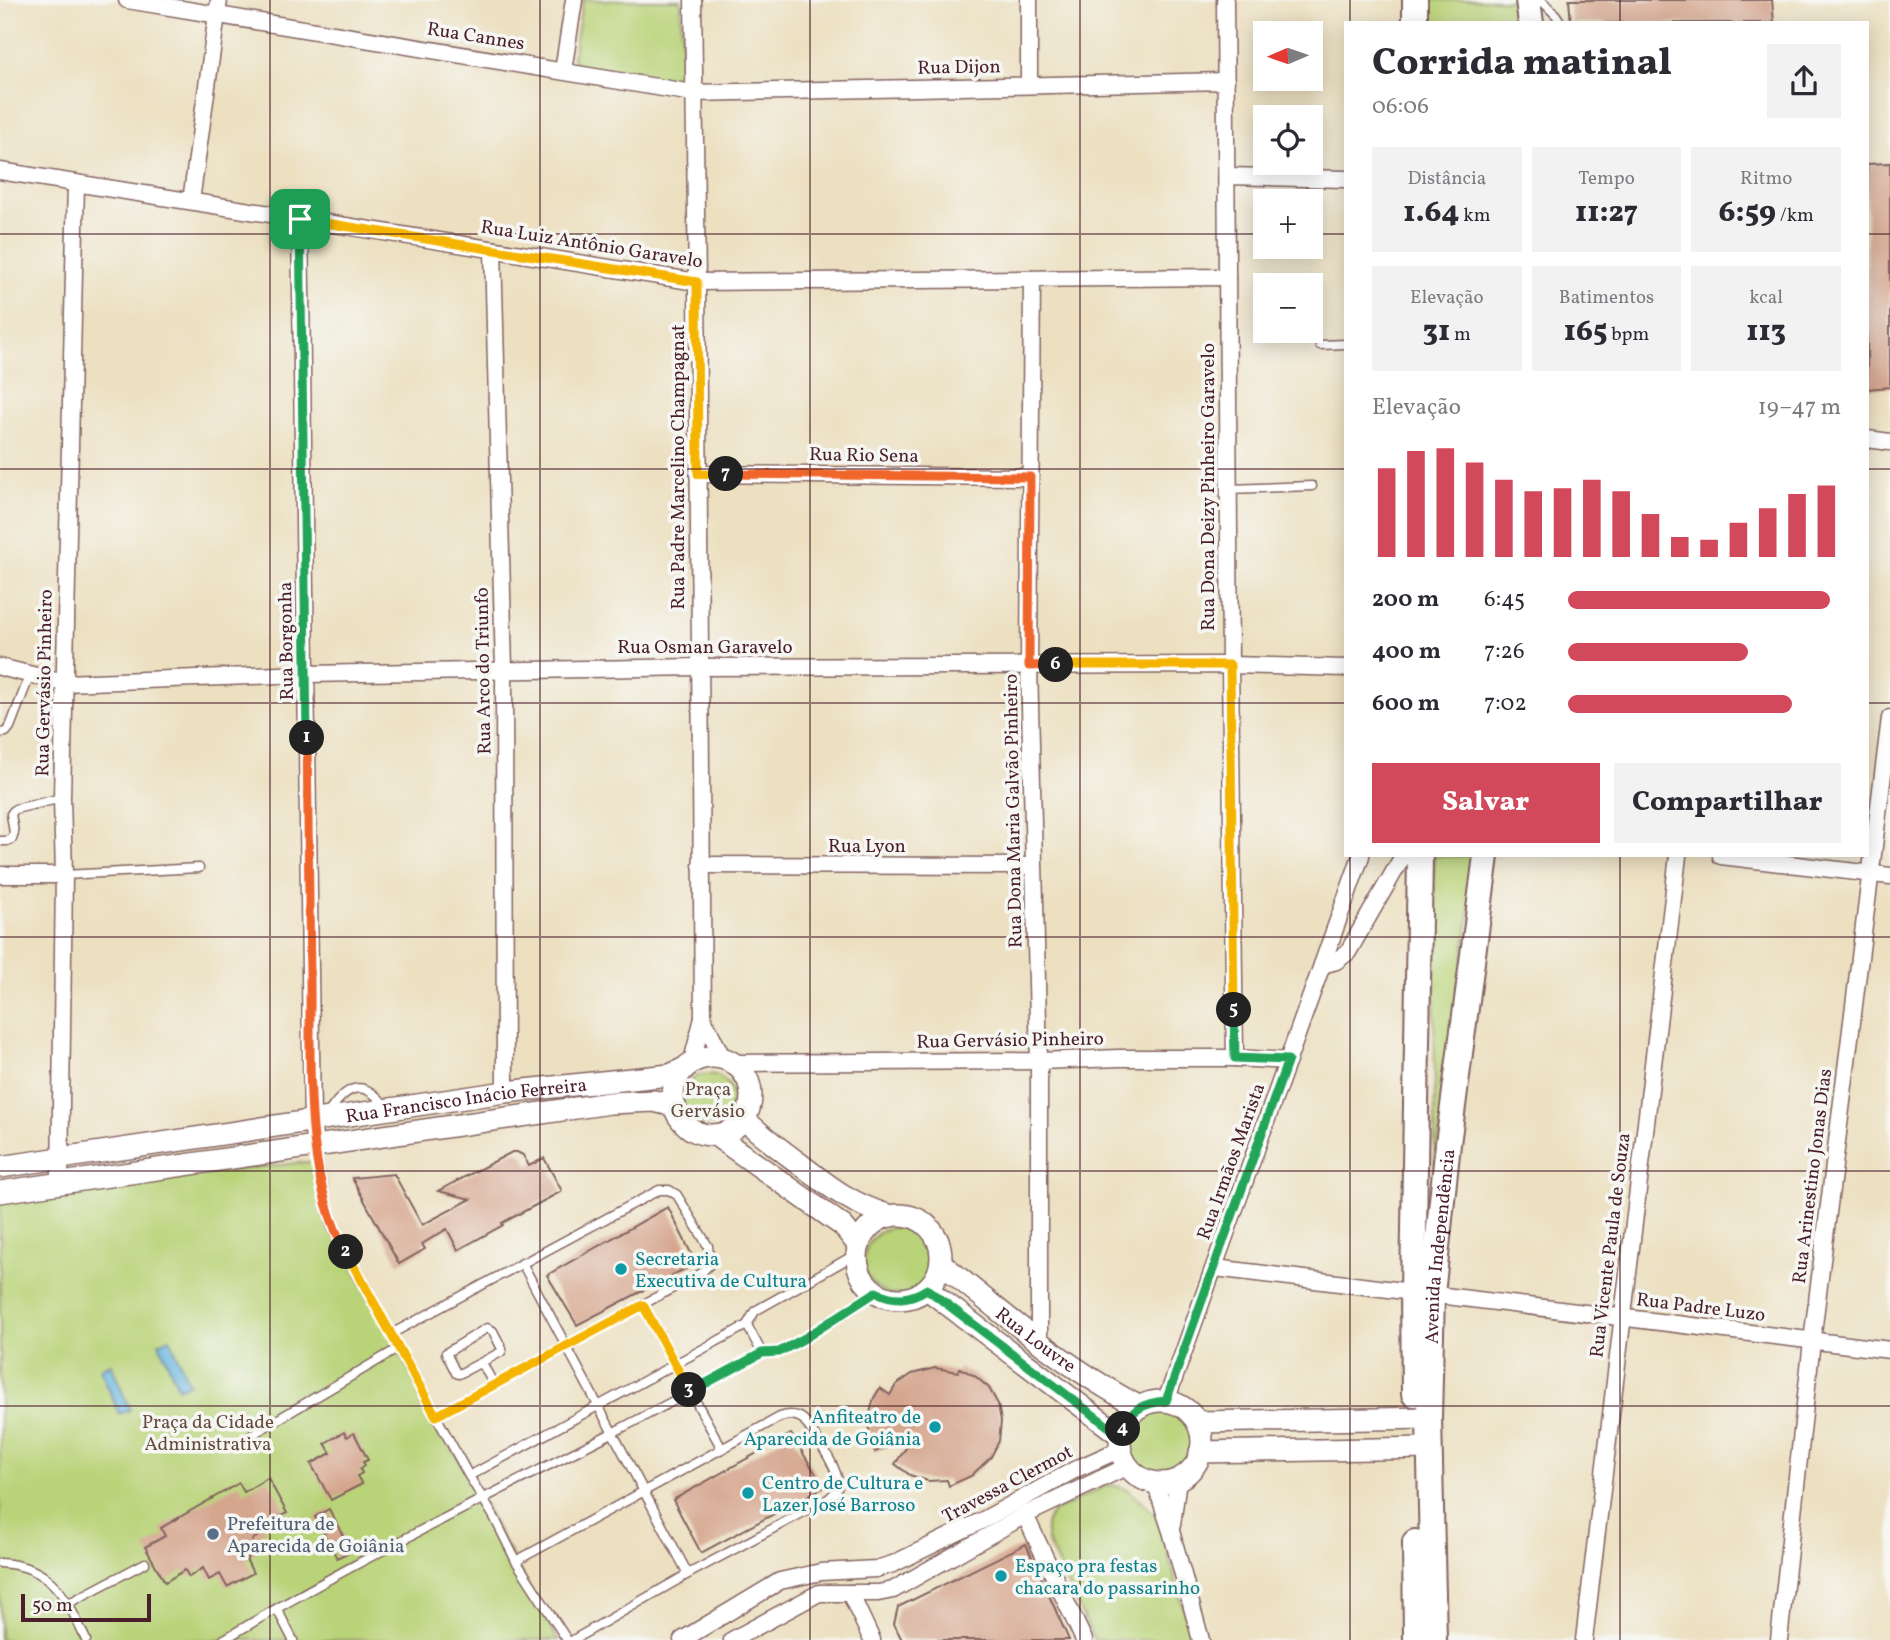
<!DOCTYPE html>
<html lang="pt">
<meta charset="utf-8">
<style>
:root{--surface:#fff;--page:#f2f2f3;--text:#2b2b33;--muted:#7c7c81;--accent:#d1495b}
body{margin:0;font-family:Vollkorn,serif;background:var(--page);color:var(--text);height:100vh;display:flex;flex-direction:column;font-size:26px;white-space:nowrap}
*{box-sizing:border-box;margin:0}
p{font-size:23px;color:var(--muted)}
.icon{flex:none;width:38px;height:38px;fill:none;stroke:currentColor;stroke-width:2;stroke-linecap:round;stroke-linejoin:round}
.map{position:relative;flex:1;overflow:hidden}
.details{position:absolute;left:1344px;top:21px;width:525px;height:836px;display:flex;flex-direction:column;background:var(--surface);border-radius:0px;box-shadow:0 4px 18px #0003}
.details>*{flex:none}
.needle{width:46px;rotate:268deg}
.tools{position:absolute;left:1253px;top:21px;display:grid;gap:14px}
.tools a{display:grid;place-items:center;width:70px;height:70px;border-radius:0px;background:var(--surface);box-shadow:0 4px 18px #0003;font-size:35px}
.scale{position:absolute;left:21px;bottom:18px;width:130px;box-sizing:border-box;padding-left:7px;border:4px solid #4a1f2b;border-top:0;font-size:19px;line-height:24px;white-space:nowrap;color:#4a1f2b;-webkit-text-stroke:5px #f6f6f2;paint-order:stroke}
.pin{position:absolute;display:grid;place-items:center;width:60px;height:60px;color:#fff;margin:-30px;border-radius:14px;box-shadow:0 4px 10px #0006}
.km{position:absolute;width:35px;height:35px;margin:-18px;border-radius:50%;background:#222;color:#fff;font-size:19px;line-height:35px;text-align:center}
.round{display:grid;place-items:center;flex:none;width:74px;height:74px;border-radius:0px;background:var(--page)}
.headline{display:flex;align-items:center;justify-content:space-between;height:119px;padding:0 28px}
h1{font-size:38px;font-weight:800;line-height:52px}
.figures{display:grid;grid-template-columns:repeat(3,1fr);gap:10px;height:119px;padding:7px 28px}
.figures div{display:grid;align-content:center;border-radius:0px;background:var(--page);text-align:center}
.figures b{font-size:30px;font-weight:800}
.figures small{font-size:19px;font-weight:400}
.figures p{font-size:19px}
.chart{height:196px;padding:14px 28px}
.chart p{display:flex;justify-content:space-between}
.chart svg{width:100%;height:126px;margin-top:7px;stroke:var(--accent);stroke-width:6}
.action{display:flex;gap:14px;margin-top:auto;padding:14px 28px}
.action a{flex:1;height:80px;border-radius:0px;background:var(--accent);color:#fff;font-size:28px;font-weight:800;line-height:80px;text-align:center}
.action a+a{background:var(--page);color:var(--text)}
ul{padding:0 28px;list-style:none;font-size:23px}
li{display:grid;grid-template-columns:112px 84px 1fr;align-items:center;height:52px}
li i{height:18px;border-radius:9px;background:var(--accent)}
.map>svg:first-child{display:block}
.green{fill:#b9d378;stroke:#827952;stroke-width:2}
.water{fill:#63b5de;stroke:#566a84;stroke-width:2}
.building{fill:#d5a68e}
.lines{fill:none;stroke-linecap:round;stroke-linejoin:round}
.lane-casing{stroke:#836360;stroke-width:11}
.street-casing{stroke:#836360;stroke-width:19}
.secondary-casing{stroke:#836360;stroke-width:24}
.primary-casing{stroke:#836360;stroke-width:28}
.lane{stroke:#fff;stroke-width:8}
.street{stroke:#fff;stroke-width:16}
.secondary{stroke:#fff;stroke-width:21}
.primary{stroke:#fff;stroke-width:24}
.split-1-casing{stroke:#fff;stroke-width:14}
.split-2-casing{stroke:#fff;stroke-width:14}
.split-3-casing{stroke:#fff;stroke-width:14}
.split-4-casing{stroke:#fff;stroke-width:14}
.split-5-casing{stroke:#fff;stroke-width:14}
.split-6-casing{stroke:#fff;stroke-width:14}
.split-7-casing{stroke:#fff;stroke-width:14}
.split-8-casing{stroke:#fff;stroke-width:14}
.split-1{stroke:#22a559;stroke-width:9}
.split-2{stroke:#f0652b;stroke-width:9}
.split-3{stroke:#f5b400;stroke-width:9}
.split-4{stroke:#22a559;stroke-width:9}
.split-5{stroke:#22a559;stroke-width:9}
.split-6{stroke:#f5b400;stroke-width:9}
.split-7{stroke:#f0652b;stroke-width:9}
.split-8{stroke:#f5b400;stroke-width:9}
.grid{fill:none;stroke:#4a1f2b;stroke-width:2;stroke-opacity:0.55}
.culture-dot{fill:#0f9aa8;stroke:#f6f6f2;stroke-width:2.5}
.service-dot{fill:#5c6f8a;stroke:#f6f6f2;stroke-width:2.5}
.labels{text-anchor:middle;stroke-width:7;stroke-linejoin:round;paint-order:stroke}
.street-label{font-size:19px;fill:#4a1f2b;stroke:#f6f6f2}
.park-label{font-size:19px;fill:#664c3e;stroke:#f6f6f2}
.culture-label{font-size:19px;fill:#0d838f;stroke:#f6f6f2;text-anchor:start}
.service-label{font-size:19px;fill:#4e5e75;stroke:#f6f6f2;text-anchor:start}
</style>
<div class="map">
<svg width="1890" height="1640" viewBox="0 0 1890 1640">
<rect width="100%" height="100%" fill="#f6f6f2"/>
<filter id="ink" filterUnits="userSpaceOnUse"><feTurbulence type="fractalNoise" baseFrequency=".0143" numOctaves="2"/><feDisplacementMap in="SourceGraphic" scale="14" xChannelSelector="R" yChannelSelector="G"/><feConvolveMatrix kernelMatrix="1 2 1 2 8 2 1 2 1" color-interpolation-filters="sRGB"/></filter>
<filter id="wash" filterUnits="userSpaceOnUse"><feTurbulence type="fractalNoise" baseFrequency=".00686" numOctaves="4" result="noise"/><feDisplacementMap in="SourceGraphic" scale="28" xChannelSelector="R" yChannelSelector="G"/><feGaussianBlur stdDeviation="1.57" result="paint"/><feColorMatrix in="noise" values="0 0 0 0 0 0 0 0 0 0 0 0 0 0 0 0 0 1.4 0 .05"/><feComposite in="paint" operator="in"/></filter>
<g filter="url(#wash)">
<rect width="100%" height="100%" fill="#ece0c1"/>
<g class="green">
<path d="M 583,0 L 681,0 L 682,78 L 676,83 L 580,69 L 576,65 L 573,57 Z"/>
<path d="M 1429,0 L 1521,0 L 1523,23 L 1429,23 Z"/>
<path d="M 1434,856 L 1477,856 L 1435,1169 Z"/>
<circle cx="708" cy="1099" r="25"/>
<path d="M 316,1161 L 323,1199 L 359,1278 L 558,1640 L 0,1640 L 0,1201 L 241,1169 Z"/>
<circle cx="898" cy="1261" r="34"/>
<circle cx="1161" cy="1443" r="33"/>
<path d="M 1111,1485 L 1120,1487 L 1130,1491 L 1158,1517 L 1192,1640 L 1094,1640 L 1047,1541 C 1045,1529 1045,1521 1053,1512 L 1103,1487 Z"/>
</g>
<g class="water">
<path d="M 170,1338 L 189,1384 L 178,1388 L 159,1343 Z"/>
<path d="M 111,1364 L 130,1410 L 119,1414 L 100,1369 Z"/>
</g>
<g id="blocks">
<g class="building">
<path d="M 1569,0 L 1772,0 L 1774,23 L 1571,23 Z"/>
<path d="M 1890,163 L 1890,387 L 1867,389 L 1867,164 Z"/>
<path d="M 512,1152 L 517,1152 L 523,1155 L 529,1166 L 544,1158 L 562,1191 L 502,1223 L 503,1225 L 458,1250 L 447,1229 L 422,1244 L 425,1249 L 399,1264 L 352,1178 L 394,1174 L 422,1225 L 471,1199 L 438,1191 Z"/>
<path d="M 668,1207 L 696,1263 L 577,1325 L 547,1275 Z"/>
<path d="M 935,1368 L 958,1372 L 960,1368 L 975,1376 L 989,1388 L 994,1397 L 998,1404 L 1001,1421 L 999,1441 L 991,1457 L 971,1476 L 949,1486 L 947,1480 L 928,1481 L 910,1475 L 895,1464 L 915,1435 L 875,1452 L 870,1439 L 868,1420 L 874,1398 L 880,1388 L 890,1395 L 896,1385 L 912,1374 Z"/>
<path d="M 344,1432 L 347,1437 L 354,1433 L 368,1460 L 363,1462 L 365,1465 L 360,1469 L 362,1473 L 357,1476 L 362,1484 L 331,1500 L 311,1464 L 331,1453 L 325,1443 Z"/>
<path d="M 791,1434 L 824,1487 L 701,1553 L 673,1500 Z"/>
<path d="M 268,1478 L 287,1513 L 263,1526 L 266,1531 L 252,1540 L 258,1551 L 246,1559 L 253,1573 L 227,1587 L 220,1574 L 209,1580 L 203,1568 L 189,1577 L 185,1570 L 165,1582 L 145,1547 L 165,1536 L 161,1528 L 239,1483 L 244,1492 Z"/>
<path d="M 329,1509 L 351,1551 L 337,1558 L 315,1517 Z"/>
<path d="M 1026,1544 L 1069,1640 L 902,1640 L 894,1624 L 898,1607 Z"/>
</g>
</g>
</g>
<g filter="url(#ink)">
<use href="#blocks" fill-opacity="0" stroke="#836360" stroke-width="2"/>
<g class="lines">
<g class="lane-casing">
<g id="lane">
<path d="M 1541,0 L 1556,15 L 1561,23"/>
<path d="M 1320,345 L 1346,344"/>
<path d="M 1229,489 L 1312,486"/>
<path d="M 0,733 L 6,732 L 10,727 L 30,675"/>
<path d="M 0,841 L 7,841 L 12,839 L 14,833 L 11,814 L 15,809 L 62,798"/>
<path d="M 64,875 L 199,868"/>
<path d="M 327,1115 C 345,1087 362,1076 386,1107"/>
<path d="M 315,1147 L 328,1211 L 333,1229 L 469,1476 L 494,1517 L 516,1561 L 567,1640"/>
<path d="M 522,1263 L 688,1574"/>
<path d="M 643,1305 L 722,1449"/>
<path d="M 747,1325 L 762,1353"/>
<path d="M 487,1328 L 493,1331 L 502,1349 L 501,1352 L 459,1374 L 456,1373 L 446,1353 Z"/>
<path d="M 391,1334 L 659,1190 L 669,1190 L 677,1195 L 708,1246 L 710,1264 L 701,1273 L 436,1416"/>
<path d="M 482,1363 L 494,1385"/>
<path d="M 253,1434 L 399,1348"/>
<path d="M 469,1476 L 747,1325 L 755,1311 L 858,1253"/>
<path d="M 516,1561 L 780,1417 C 789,1414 797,1414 804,1420 C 814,1436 840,1468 838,1486 C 837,1492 833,1495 828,1499 L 688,1574 L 573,1640"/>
<path d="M 0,1563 C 53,1566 66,1597 86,1640"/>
<path d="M 69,1603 L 145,1563"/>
<path d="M 277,1609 L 293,1640"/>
<path d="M 223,1640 C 349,1564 481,1500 612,1433 C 663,1407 712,1380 762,1353 L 779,1352 L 805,1338 L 876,1292"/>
</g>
</g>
<g class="street-casing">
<g id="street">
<path d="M 127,0 L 693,93 L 1226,81"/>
<path d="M 1029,0 L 1029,85"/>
<path d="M 1225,0 L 1230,665 L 1235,1058"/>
<path d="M 563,71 L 574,0"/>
<path d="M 0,171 L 697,282 L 1227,277"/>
<path d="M 1227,176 L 1346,179"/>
<path d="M 191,201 L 219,0"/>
<path d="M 300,219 L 312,1120 L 315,1147"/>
<path d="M 493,250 L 504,669 L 505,1092"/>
<path d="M 1032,279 L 1029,666 L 1039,1061 L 1039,1343"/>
<path d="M 1867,439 L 1890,442"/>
<path d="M 698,474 L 1030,477"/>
<path d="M 0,667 L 64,683 L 306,674 L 699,667 L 1230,665 L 1346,668"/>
<path d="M 1721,856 L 1890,876"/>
<path d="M 701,865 L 1033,866"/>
<path d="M 0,875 L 64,875"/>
<path d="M 1322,965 L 1336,961 L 1348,952 L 1403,856"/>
<path d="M 703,1018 L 723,1059"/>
<path d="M 692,1061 L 703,1018 L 697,282 L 693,0"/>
<path d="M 733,1063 L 1039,1061 L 1119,1058 L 1235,1058 L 1288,1061"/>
<path d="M 60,1183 L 64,875 L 62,798 L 76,183"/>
<path d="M 1215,1268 L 1890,1350"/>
<path d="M 1166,1401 L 1361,856"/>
<path d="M 1155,1482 L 1171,1531 L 1201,1640"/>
<path d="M 1025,1515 L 1084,1640"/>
<path d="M 1172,1525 L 1178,1479"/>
<path d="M 850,1593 L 872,1640"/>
<path d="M 682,1640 L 780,1581 L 821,1572 L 876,1569 L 893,1564 L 985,1519 L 1076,1469 L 1121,1449"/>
<path d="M 732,1640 L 819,1593 L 878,1593 L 893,1590 L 1025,1515 L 1128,1466"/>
<path d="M 1584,1640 L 1678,856"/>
<path d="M 1779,1640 L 1812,1341 L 1890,718"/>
</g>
</g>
<g class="secondary-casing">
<g id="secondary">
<circle cx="712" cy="1096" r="39"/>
<path d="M 744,1119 C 762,1136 781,1150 800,1164 C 831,1188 853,1205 891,1216"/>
<path d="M 715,1135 L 843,1226 L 859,1246"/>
<path id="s1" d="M 0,1167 L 505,1092 L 670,1075 L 683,1069"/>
<path d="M 0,1192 L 610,1103 L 654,1101 L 675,1106"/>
<circle cx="899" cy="1257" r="42"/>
<path id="s2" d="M 941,1263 C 1004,1315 1066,1368 1140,1407"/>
<path d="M 927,1289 L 1121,1436"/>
<circle cx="1161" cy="1442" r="41"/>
<path d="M 1197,1422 L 1429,1418"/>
<path d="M 1200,1452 L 1430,1448"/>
</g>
</g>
<g class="primary-casing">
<g id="primary">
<path d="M 1528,0 L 1531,23"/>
<path d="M 1415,23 L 1415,0"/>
<path d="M 1414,1394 L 1413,1292 L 1420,856"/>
<path d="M 1415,1542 L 1416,1640"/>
<path id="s3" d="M 1434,1640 L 1429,1418 L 1432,1294 L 1448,1144 L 1486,856"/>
</g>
</g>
<use href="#lane" class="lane"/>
<use href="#street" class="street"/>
<use href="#secondary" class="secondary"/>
<use href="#primary" class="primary"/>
</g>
</g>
<g class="lines" filter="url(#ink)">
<g class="split-1-casing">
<path id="split-1" d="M 300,219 L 307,738"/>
</g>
<g class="split-2-casing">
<path id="split-2" d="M 307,738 C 308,818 309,899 310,979 C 311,1065 303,1175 346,1252"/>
</g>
<g class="split-3-casing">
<path id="split-3" d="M 346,1252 L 436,1416 L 643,1305 L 689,1390"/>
</g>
<g class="split-4-casing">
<path id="split-4" d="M 689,1390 L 690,1392 L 762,1353 L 779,1352 L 805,1338 L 876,1292 C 895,1301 909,1300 927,1289 L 1121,1436 L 1123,1429"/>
</g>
<g class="split-5-casing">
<path id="split-5" d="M 1123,1429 C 1130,1409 1146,1402 1166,1401 L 1288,1060 L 1235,1058 L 1234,1010"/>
</g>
<g class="split-6-casing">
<path id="split-6" d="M 1056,665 L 1230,665 L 1234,1010"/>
</g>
<g class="split-7-casing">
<path id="split-7" d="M 726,474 L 1030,477 L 1029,666 L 1056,665"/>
</g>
<g class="split-8-casing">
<path id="split-8" d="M 300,219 L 697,282 L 698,474 L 726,474"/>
</g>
<use href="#split-1" class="split-1"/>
<use href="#split-2" class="split-2"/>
<use href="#split-3" class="split-3"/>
<use href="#split-4" class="split-4"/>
<use href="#split-5" class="split-5"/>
<use href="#split-6" class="split-6"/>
<use href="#split-7" class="split-7"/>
<use href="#split-8" class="split-8"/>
</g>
<path class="grid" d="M 270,0 L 270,1640M 540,0 L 540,1640M 810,0 L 810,1640M 1080,0 L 1080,1640M 1350,0 L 1350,23M 1620,0 L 1620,23M 0,234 L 1265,234M 1311,234 L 1346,234M 1867,234 L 1890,234M 0,469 L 1346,469M 1867,469 L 1890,469M 0,703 L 1346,703M 1867,703 L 1890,703M 1350,856 L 1350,1640M 1620,856 L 1620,1640M 0,937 L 1890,937M 0,1171 L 1890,1171M 0,1406 L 1890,1406"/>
<g class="culture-dot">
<circle cx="621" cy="1269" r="7"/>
<circle cx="935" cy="1427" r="7"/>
<circle cx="748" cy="1493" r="7"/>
<circle cx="1001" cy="1576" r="7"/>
</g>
<circle class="service-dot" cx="213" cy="1534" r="7"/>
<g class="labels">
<g class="street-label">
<text transform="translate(476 35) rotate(9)" y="7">Rua Cannes</text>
<text transform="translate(959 66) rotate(-1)" y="7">Rua Dijon</text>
<text transform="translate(592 243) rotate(9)" y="7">Rua Luiz Antônio Garavelo</text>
<text transform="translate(864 454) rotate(1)" y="7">Rua Rio Sena</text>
<text transform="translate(677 467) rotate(-90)" y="7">Rua Padre Marcelino Champagnat</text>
<text transform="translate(1207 487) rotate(-90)" y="7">Rua Dona Deizy Pinheiro Garavelo</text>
<text transform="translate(285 641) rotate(-91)" y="7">Rua Borgonha</text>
<text x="705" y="653">Rua Osman Garavelo</text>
<text transform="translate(482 671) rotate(-91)" y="7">Rua Arco do Triunfo</text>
<text transform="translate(43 683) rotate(-89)" y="7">Rua Gervásio Pinheiro</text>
<text transform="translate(1012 811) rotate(-91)" y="7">Rua Dona Maria Galvão Pinheiro</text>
<text x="867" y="852">Rua Lyon</text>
<text transform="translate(1010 1039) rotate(-1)" y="7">Rua Gervásio Pinheiro</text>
<text dy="7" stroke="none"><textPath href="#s1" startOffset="471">Rua Francisco Inácio Ferreira</textPath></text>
<text transform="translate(1230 1161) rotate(-70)" y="7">Rua Irmãos Marista</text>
<text transform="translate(1811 1176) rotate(-83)" y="7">Rua Arinestino Jonas Dias</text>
<text transform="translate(1609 1245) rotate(-83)" y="7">Rua Vicente Paula de Souza</text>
<text dy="7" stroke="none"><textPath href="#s3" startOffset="394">Avenida Independência</textPath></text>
<text transform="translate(1701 1306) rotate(7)" y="7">Rua Padre Luzo</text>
<text dy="7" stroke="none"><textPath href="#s2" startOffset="122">Rua Louvre</textPath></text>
<text transform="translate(1007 1483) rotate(-28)" y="7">Travessa Clermot</text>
</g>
<g class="park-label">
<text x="708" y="1095">Praça<tspan x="708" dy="22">Gervásio</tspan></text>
<text x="208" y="1428">Praça da Cidade<tspan x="208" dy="22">Administrativa</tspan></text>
</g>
<g class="culture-label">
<text x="635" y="1265">Secretaria<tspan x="635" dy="22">Executiva de Cultura</tspan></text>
<text x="921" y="1423" text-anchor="end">Anfiteatro de<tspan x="921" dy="22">Aparecida de Goiânia</tspan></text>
<text x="762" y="1489">Centro de Cultura e<tspan x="762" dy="22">Lazer José Barroso</tspan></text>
<text x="1015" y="1572">Espaço pra festas<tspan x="1015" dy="22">chacara do passarinho</tspan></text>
</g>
<g class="service-label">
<text x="227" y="1530">Prefeitura de<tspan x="227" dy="22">Aparecida de Goiânia</tspan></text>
</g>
</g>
</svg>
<div class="tools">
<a><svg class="needle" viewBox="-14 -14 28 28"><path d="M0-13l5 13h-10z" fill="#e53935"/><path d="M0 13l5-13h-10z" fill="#7c7c81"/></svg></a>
<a><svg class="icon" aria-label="locate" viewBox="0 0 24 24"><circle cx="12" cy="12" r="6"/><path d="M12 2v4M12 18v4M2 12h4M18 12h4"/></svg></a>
<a>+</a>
<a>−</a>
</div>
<div class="scale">50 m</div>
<div class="pin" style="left:300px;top:219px;background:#1e9e55"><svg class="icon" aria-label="arrive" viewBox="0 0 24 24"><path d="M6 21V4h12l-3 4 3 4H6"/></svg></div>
<b class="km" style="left:307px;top:738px">1</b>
<b class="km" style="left:346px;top:1252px">2</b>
<b class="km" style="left:689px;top:1390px">3</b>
<b class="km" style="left:1123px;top:1429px">4</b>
<b class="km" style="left:1234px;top:1010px">5</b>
<b class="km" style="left:1056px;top:665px">6</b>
<b class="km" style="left:726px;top:474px">7</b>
<section class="details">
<div class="headline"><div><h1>Corrida matinal</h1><p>06:06</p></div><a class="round"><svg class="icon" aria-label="share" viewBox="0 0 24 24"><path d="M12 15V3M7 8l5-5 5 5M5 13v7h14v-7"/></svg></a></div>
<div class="figures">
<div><p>Distância</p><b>1.64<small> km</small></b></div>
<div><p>Tempo</p><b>11:27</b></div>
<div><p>Ritmo</p><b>6:59<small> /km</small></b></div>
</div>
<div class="figures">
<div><p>Elevação</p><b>31<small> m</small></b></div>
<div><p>Batimentos</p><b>165<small> bpm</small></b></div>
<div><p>kcal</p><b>113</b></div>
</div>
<div class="chart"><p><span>Elevação</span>19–47 m</p>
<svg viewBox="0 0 160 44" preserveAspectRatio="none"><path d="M5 44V13M15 44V7M25 44V6M35 44V11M45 44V17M55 44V21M65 44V20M75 44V17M85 44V21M95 44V29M105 44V37M115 44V38M125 44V32M135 44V27M145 44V22M155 44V19"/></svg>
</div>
<ul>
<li><b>200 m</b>6:45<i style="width:96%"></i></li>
<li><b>400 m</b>7:26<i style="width:66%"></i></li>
<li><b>600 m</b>7:02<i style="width:82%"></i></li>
</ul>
<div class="action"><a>Salvar</a><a>Compartilhar</a></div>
</section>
</div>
